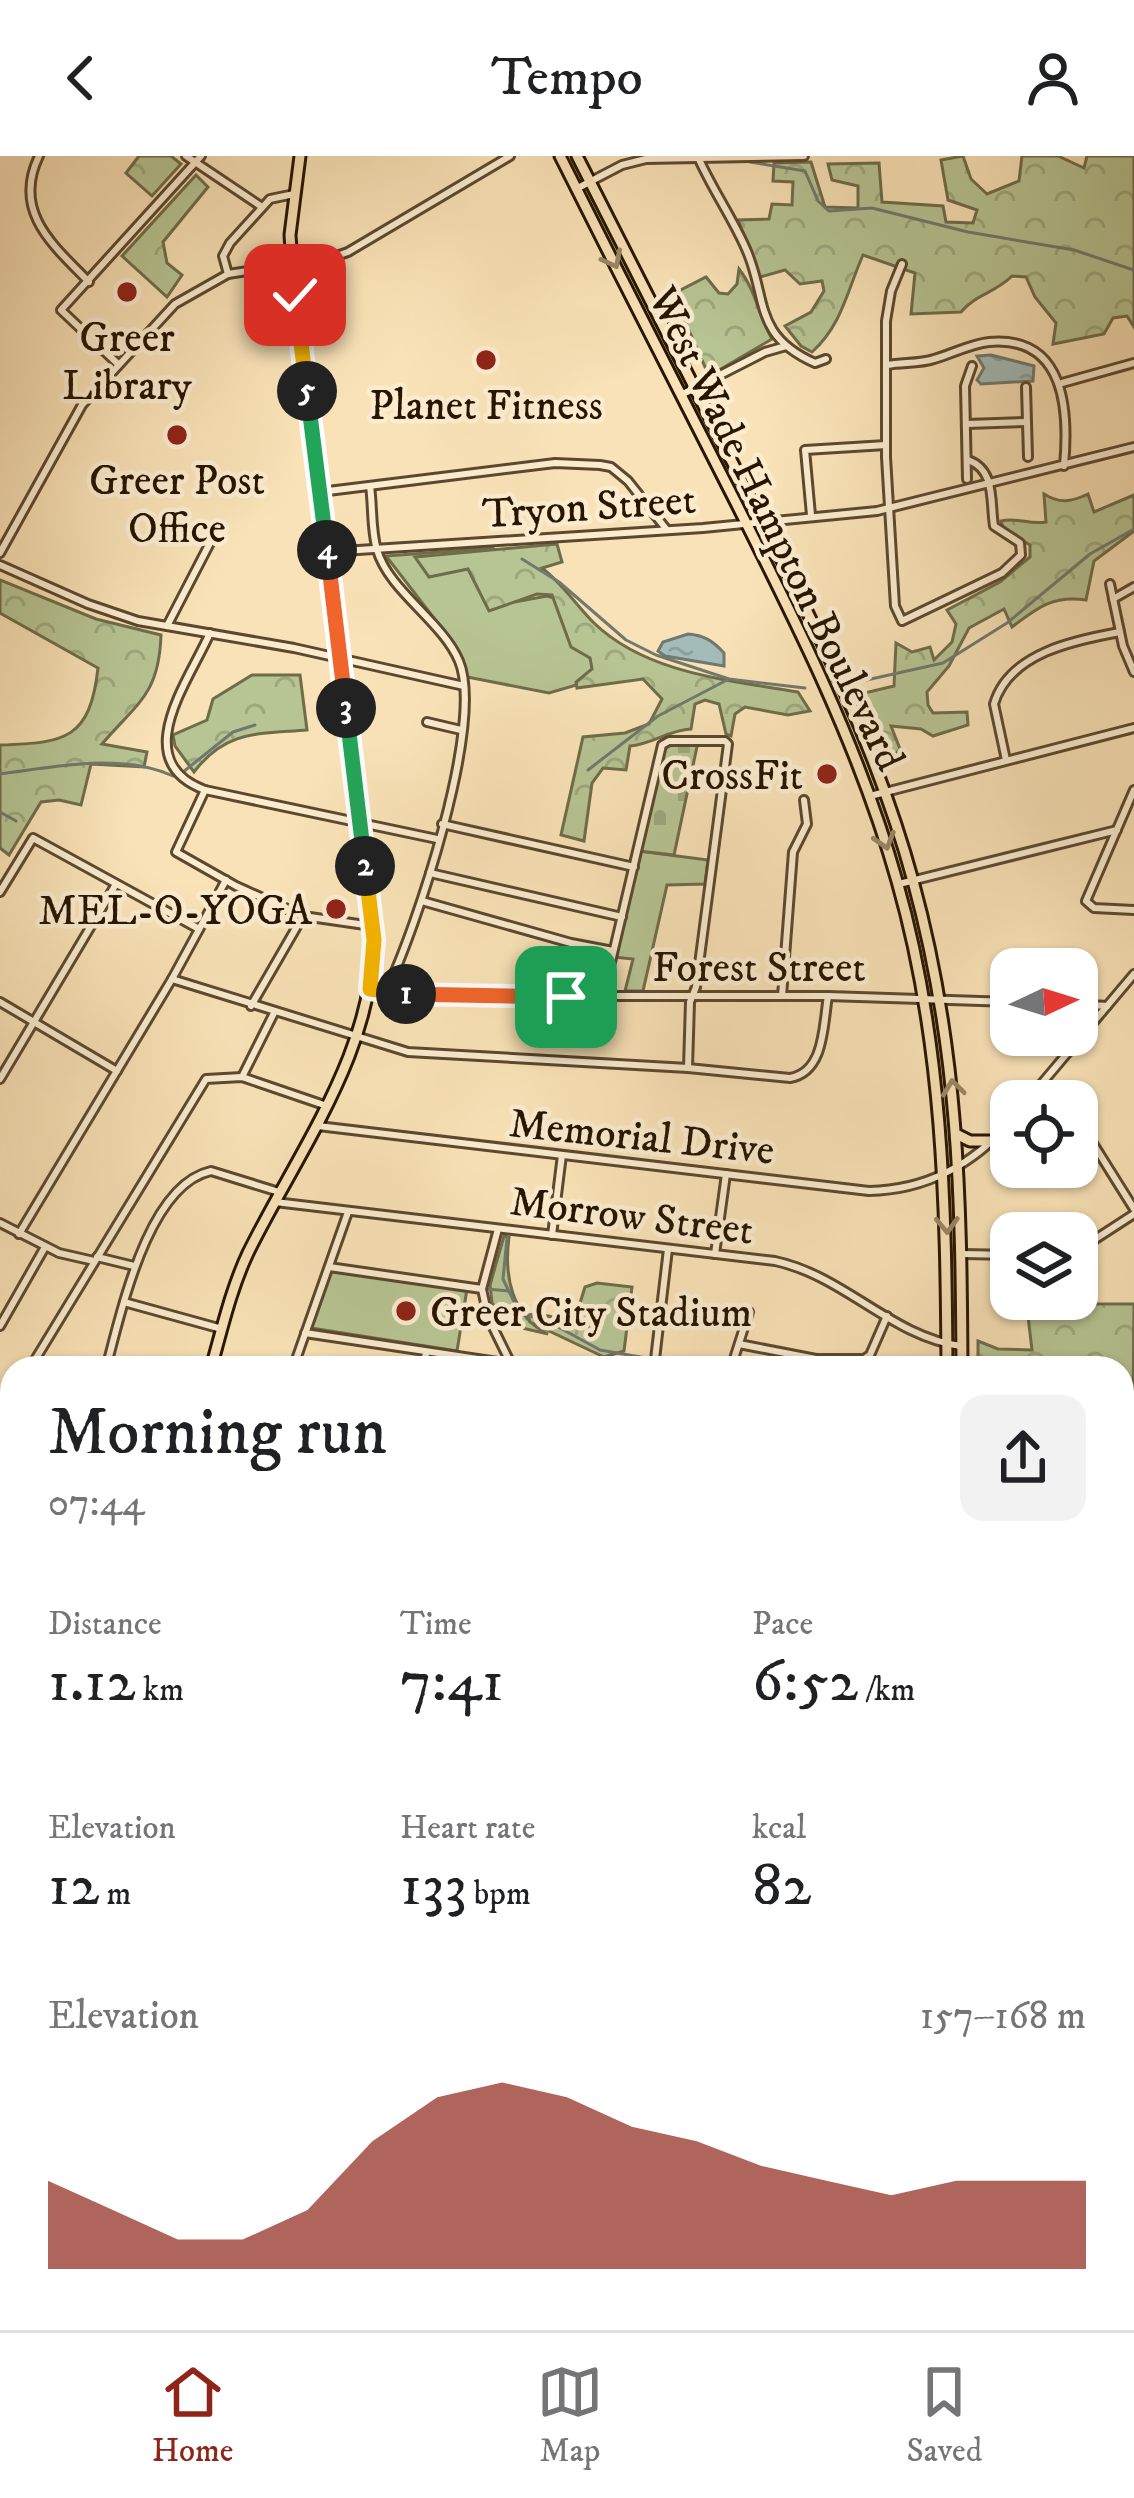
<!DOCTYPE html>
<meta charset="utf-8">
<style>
:root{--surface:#fff;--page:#f2f2f2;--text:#202124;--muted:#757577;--line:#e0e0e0;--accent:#8f2418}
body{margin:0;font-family:"IM FELL DW Pica",serif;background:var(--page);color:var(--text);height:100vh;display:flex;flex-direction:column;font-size:45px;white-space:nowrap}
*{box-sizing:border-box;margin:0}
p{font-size:39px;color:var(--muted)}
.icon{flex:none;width:66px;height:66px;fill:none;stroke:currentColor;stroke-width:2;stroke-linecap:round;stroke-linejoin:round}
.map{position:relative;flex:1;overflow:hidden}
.details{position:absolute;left:0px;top:1200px;width:1134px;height:975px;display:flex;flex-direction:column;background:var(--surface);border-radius:36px 36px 0 0;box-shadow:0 3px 9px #0004}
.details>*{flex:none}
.needle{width:78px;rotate:86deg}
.controls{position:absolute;left:990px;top:792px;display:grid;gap:24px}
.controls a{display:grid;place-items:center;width:108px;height:108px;border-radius:24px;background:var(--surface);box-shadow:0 3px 9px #0004;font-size:60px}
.pin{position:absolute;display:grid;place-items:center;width:102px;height:102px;color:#fff;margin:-51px;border-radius:24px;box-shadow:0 6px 18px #0006}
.km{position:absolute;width:60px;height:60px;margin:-30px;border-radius:50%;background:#222;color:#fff;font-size:33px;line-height:60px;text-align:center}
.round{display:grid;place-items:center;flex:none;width:126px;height:126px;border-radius:24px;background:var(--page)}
.summary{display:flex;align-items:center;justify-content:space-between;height:204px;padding:0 48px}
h1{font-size:66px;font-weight:600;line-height:90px}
.metrics{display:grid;grid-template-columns:repeat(3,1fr);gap:18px;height:204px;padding:12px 48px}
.metrics div{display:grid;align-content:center}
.metrics b{font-size:60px;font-weight:600}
.metrics small{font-size:33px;font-weight:400}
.metrics p{font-size:33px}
.chart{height:336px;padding:24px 48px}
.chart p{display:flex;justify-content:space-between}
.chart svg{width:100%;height:216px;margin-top:12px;fill:var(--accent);opacity:.7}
header{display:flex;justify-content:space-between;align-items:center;height:156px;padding:0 48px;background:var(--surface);font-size:54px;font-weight:600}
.dock{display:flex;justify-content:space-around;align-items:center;height:168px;border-top:3px solid var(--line);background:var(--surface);font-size:33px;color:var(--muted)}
.dock a{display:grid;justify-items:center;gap:6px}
.dock .active{color:var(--accent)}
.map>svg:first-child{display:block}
.green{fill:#b7c493;stroke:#6f6c4a;stroke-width:3}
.forest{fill:url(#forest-crowns);stroke:#6f6c4a;stroke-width:3}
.cemetery{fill:url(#cemetery-stones);stroke:#6f6c4a;stroke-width:3}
.water{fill:url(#water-ripples);stroke:#71796f;stroke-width:3}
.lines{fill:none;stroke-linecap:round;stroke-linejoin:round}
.stream{stroke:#71796f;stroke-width:3}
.minor-casing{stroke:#5c482e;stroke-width:12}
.major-casing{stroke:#271500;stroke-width:15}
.minor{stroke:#fbecd0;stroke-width:6}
.major{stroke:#f9e2b7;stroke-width:9}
.oneway{stroke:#9a8665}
.split-1-casing{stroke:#fff;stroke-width:24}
.split-2-casing{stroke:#fff;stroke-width:24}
.split-3-casing{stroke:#fff;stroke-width:24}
.split-4-casing{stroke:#fff;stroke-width:24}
.split-5-casing{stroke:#fff;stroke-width:24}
.split-6-casing{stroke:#fff;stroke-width:24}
.split-1{stroke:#f0652b;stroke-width:15}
.split-2{stroke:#f5b400;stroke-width:15}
.split-3{stroke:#22a559;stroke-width:15}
.split-4{stroke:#f0652b;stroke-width:15}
.split-5{stroke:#22a559;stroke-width:15}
.split-6{stroke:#f5b400;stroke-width:15}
.poi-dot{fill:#8f2418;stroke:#fbecd0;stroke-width:4.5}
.labels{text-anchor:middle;stroke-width:9;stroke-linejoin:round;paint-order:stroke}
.poi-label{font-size:42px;fill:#271500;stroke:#fbecd0}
.street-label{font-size:42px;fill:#271500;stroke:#fbecd0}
</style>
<header><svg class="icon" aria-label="back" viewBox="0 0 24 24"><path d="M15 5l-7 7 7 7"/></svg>Tempo<svg class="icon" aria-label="person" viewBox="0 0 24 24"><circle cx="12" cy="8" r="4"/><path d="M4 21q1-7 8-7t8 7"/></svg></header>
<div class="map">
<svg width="1134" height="2174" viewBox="0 0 1134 2174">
<defs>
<pattern id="forest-crowns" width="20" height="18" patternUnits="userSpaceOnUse" patternTransform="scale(3)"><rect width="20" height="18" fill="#b7c493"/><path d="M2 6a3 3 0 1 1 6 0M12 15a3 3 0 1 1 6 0" fill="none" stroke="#9da87d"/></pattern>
<pattern id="cemetery-stones" width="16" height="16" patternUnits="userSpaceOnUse" patternTransform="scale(3)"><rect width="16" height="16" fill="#b7c493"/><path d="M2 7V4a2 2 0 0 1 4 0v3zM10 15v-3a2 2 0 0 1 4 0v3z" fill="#9da87d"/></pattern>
<pattern id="water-ripples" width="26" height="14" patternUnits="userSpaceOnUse" patternTransform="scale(3)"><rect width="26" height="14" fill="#a3bbb9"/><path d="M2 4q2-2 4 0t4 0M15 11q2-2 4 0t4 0" fill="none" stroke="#8ca09d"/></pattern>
</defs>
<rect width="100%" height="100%" fill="#f9e2b7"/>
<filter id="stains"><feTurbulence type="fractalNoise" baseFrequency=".00167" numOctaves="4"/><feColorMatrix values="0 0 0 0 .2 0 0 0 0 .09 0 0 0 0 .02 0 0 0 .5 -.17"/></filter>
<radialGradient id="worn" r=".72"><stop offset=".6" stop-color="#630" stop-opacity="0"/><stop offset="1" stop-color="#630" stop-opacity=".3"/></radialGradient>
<g class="green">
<path d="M 493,392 L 509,441 L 515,446 L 547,440 L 561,444 L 611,519 L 549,537 L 467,521 L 457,492 L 386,400 Z"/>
<path d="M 639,695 L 708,704 L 705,728 L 667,729 L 643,835 L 625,835 L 633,803 L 613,801 Z"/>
<path d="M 504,1080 L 509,1081 C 504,1119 511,1160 548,1178 L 513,1170 L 492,1147 L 490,1129 Z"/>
<path d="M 330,1113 L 467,1133 L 457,1195 L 311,1172 Z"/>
<path d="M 12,1843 L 12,2009 L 0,2009 L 0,1865 Z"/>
</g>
<g class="forest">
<path d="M 139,0 L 171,0 L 181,8 L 152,40 L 126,17 Z"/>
<path d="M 963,0 L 971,23 L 987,38 L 1019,25 L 1022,0 L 1058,0 L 1084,12 L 1087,0 L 1134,0 L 1134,171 L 1127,160 L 1113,162 L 1104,178 L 1053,188 L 1056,167 L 1035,141 L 1026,121 L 1012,120 C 995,137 976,138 961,156 L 911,158 L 915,117 L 863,99 C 847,135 842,169 812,196 L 801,190 L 785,170 L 811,156 L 824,135 L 822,125 L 800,128 L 785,114 L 760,121 L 738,64 L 769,63 L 772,48 L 792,49 L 793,26 L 773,25 L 774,7 L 811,6 L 825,51 L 858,52 L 858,30 L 832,24 L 828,8 L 879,7 L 882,46 L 943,50 L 946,66 L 973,67 L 977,54 L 948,44 L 941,4 Z"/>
<path d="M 196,19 L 208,31 L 163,86 L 167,107 L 182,119 L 167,141 L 122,100 Z"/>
<path d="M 739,113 C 755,133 759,160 772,183 L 709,220 L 673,138 L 706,121 L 719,137 L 728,138 L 737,128 Z"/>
<path d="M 1044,338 C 1060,348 1071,346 1088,338 L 1094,356 L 1134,339 L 1134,375 L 1094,405 L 1086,444 C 1054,439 1038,451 1012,471 L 1004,453 L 969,472 L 949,510 L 927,536 L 928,549 L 933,557 L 967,556 L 968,569 L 933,580 L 921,573 L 891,570 L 900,593 L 889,606 L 860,538 L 894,530 L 896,487 L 912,496 L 930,491 L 934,504 L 952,486 L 956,468 L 947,454 L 1000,426 L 1030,401 L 1030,389 L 1003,372 L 1001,365 C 1018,361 1029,369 1046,366 Z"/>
<path d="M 557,388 L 562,406 L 542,412 C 563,428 575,448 594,467 C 647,518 729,524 798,536 L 810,555 L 788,559 L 745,551 L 735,558 L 731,580 L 726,578 L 719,548 L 705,544 L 695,548 L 691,573 C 669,574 652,588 630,590 L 626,614 L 603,612 L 592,627 L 584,685 L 561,679 L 583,581 L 625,577 L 649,568 L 662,543 L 643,523 L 577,532 L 576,526 L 592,513 L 590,502 L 571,491 L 552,439 L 537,438 L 489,455 L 468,413 L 429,421 L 415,401 Z"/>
<path d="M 0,424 L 96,463 L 161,479 C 159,539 137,547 102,588 L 147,596 L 144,611 L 91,608 L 81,649 L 59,644 L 41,646 L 9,699 L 0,692 L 0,589 C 66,587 90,583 98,512 L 0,457 Z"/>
<path d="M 252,519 L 300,519 L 307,574 C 258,578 226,574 194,616 L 175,590 L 173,579 L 207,564 L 213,543 Z"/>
<path d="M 597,1127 L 632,1131 L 624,1195 L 604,1201 L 530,1166 L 528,1159 C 545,1155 557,1167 576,1160 L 585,1131 Z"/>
<path d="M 1085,1148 L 1134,1148 L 1132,1362 L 1122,1361 L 1122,1212 L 978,1212 L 978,1185 L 998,1193 L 1032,1194 L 1027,1152 L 1080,1158 Z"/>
</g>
<path class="cemetery" d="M 698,586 L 674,699 L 639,695 L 664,590 Z"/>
<g class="water">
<path d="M 991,199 L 1034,210 L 1033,225 L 981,228 L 977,224 L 984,212 L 977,200 Z"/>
<path d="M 688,478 C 704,479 713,485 724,497 L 724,510 L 665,500 L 658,495 L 663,486 Z"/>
</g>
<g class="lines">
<g class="stream">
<path d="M 750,6 L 805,15 L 818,45 L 829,55 L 872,52 L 968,76 L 1074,94 L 1134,114"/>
<path d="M 522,403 L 559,426 L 626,484 L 656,499 L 729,523 L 805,532"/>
<path d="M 862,525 L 943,507 L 1007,467 L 1090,398 L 1134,373"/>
<path d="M 588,614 L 658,560 L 727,524"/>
<path d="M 183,616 L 233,576 L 255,569"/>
<path d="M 0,618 C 55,611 121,596 173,620"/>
<path d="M 0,656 L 16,665"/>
<path d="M 507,1082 L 503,1123 L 519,1156 L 551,1167 L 600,1194 L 652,1203"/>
<path d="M 487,1133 L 509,1135"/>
<path d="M 1122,1320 L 1134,1321"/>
</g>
<g class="minor-casing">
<g id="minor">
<path d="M 39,0 C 12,56 53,89 89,126"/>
<path d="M 186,0 L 262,51"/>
<path d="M 698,1 C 712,33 732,61 746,93 C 768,142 752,179 815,207 L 826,203"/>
<path d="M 576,33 L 622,9 L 646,3 L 804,0"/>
<path d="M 902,108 L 891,135 L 886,165 L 886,301 L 895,450 L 902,465 L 1002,417 L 1021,399 L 1020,387 L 994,370 C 990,345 996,314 968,304"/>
<path d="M 228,118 L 223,100 L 230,87 L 270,43 L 294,38"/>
<path d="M 118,208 L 61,154 L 201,0"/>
<path d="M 887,209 C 903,206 919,208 934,203 C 952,198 970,188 989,186 C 1066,179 1069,256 1064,310"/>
<path d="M 1062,227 L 1134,207"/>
<path d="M 1026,231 L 1028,301"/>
<path d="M 681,239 L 765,196 L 786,190"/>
<path d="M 967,268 L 1027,266"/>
<path d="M 967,323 L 965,230 L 972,210"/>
<path d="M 370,330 C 373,351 371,374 377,394 C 389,435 442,465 459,505 C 485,567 416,774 386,835"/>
<path d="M 320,336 L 555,307 L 600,309 L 611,311 L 628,325 L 667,374"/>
<path d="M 811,359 L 805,294 L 886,289"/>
<path d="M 327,396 L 703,372 L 877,355 L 1134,291"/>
<path d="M 0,397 L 82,249 L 175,148 L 228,118 L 328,103 L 348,96 L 510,0"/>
<path d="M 0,409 L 88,448 L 138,465 L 294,492 L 464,530"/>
<path d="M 1110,428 L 1123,490 L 1134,516"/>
<path d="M 1113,443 L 1134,431"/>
<path d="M 167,470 L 211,385"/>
<path d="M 210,477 C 189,525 127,605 205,634 L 437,683"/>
<path d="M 427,566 L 461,574"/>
<path d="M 1006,604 L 994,548 C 1009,497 1075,484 1120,476"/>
<path d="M 205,634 L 176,696 L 236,730 L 303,760 L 372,770"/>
<path d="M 1134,634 L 1086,745 L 1094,752 L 1134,754"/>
<path d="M 870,640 L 1134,572"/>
<path d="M 442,668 L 634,711"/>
<path d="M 430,717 L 622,761"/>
<path d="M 899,728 L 1117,674"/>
<path d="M 0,736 L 33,682 L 199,773"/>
<path d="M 422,745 L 571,787 L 613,795"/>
<path d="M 172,823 L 408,896 L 688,912 L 790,922 C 825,916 823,869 828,840"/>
<path d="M 371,833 L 460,840 L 828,840 L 1011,846"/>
<path d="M 603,840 L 662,589 L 669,585 L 725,585 L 728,588 L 696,831 L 690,846 L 688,912"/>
<path d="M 782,840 L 793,696 L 807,668 L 804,644"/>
<path d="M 0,846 L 117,915"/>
<path d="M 1077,848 L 1107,850"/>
<path d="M 251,850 L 303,760"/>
<path d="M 242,921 L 274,857"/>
<path d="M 0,923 L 116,728"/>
<path d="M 1039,932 L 1057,945"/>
<path d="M 1027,945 L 1134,818"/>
<path d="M 1077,962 L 1134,1053"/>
<path d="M 318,970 L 869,1035 C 926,1034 974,1008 1011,965"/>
<path d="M 275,1046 L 775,1105 C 845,1120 892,1181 961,1190"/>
<path d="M 0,1067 L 59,1097 L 94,1105"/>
<path d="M 498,1073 L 482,1133 L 488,1161 L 512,1210"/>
<path d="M 19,1078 L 172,823 L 226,724"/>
<path d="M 552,1079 L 562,999"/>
<path d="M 1077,1095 L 1134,1058"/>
<path d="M 715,1098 L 726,1018"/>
<path d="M 963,1098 L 1011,1099"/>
<path d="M 97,1101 L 134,1110"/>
<path d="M 329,1111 L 482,1133"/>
<path d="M 124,1146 L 222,1173"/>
<path d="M 0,1170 L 45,1091"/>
<path d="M 305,1177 L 538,1212"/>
<path d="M 739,1188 L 816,1203 L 864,1203 L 870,1199 L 887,1160"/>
<path d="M 30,1212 L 206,923 L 242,921 L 324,949"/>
<path d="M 106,1212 C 121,1158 147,1029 211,1015 L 279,1036"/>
<path d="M 293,1212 L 348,1056"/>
<path d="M 420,1212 L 427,1196"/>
<path d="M 654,1212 L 668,1093"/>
<path d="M 731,1212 L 749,1156"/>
<path d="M 3,1257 L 12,1242"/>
<path d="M 0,1331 L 12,1316"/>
<path d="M 0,1401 L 12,1404"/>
<path d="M 1122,1407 L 1134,1407"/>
<path d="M 0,1475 L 12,1477"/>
<path d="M 1122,1501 L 1134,1550"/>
<path d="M 1122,1529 L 1134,1527"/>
<path d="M 0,1659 L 12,1700"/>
<path d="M 0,1718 L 12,1715"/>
<path d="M 0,1809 L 12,1806"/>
<path d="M 1122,1845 L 1134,1841"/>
<path d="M 1122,1948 L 1128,1975 L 1122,1978"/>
<path d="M 0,2046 L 7,2014"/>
<path d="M 1122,2052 L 1134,2050"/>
<path d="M 1122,2155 L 1134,2156"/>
<path d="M 409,2163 L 460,2174"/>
<path d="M 669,2163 L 676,2174"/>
<path d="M 736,2163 L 738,2174"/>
<path d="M 80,2174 L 83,2163"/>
<path d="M 151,2174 L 153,2163"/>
<path d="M 271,2174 L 275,2163"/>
<path d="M 355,2174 L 357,2163"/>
<path d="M 619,2174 L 633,2163"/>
<path d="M 990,2174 L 1027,2163"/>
</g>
</g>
<g class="major-casing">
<g id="major">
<path d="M 560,0 C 617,114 675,227 733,341 C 796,466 859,590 897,725 C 943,886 946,1047 947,1212"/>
<path d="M 577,0 C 636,116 695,233 754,349 C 816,471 877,592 913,725 C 959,893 961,1040 962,1212"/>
<path d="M 958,979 L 970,985 L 991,985"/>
<path d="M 211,1212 C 222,1173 231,1133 248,1097 C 298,995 381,887 372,770 L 293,121 L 290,79 L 300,0"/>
<path d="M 0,1584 L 12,1592"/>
<path d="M 1122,1727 L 1134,1722"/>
<path d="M 0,1857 L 12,1834"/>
<path d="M 0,2015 L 12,2014"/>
<path d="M 544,2163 L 552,2174"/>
<path d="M 945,2174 L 945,2163"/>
<path d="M 960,2174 L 960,2163"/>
</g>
</g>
<use href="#minor" class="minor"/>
<use href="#major" class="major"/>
</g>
<defs><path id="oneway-chevron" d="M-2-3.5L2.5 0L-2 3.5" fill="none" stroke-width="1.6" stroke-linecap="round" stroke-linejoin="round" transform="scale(3)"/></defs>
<g class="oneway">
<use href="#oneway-chevron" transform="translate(613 104) rotate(63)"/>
<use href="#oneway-chevron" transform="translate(885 685) rotate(73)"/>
<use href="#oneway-chevron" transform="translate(953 932) rotate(-97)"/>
<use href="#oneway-chevron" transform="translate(947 1069) rotate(88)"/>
</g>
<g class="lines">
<g class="split-1-casing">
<path id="split-1" d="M 406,838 L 566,841"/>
</g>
<g class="split-2-casing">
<path id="split-2" d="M 365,710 L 374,784 L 370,833 L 406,838"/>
</g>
<g class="split-3-casing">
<path id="split-3" d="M 346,552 L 365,710"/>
</g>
<g class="split-4-casing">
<path id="split-4" d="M 327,394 L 346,552"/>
</g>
<g class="split-5-casing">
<path id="split-5" d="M 307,235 L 327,394"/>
</g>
<g class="split-6-casing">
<path id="split-6" d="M 295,139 L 307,235"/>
</g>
<use href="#split-1" class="split-1"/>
<use href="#split-2" class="split-2"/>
<use href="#split-3" class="split-3"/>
<use href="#split-4" class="split-4"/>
<use href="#split-5" class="split-5"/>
<use href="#split-6" class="split-6"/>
</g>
<g class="poi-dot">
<circle cx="127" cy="136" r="12"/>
<circle cx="486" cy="204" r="12"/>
<circle cx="177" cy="279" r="12"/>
<circle cx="827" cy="618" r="12"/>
<circle cx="336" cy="753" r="12"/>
<circle cx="406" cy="1155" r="12"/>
</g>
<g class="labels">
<g class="poi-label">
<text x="127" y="195">Greer<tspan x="127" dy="48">Library</tspan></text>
<text x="486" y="263">Planet Fitness</text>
<text x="177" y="338">Greer Post<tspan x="177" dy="48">Office</tspan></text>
<text x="803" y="633" text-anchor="end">CrossFit</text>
<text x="312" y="768" text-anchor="end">MEL-O-YOGA</text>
<text x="430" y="1170" text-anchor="start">Greer City Stadium</text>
</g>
<g class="street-label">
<text transform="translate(589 349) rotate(-4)" y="15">Tryon Street</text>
<text transform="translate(778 372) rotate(64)" y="15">West Wade Hampton Boulevard</text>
<text x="759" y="825">Forest Street</text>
<text transform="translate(642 979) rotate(6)" y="15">Memorial Drive</text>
<text transform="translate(632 1058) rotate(7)" y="15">Morrow Street</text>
</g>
</g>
<rect width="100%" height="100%" filter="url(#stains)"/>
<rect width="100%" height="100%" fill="url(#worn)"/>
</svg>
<div class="controls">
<a><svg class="needle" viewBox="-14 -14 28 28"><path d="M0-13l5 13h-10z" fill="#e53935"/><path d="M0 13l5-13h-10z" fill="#757577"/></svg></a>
<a><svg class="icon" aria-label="locate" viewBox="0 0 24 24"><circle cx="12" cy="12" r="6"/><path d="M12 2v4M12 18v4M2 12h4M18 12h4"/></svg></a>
<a><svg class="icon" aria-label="layers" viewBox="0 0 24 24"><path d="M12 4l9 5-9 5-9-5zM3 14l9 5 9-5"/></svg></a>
</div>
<div class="pin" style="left:566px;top:841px;background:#1e9e55"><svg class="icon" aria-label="arrive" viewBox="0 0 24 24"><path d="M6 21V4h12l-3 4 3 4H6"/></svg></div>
<div class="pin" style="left:295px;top:139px;background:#d93025"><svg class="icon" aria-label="check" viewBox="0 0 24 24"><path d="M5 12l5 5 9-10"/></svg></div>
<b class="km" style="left:406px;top:838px">1</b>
<b class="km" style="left:365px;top:710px">2</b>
<b class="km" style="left:346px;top:552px">3</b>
<b class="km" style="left:327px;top:394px">4</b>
<b class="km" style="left:307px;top:235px">5</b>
<section class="details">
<div class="summary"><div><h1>Morning run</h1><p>07:44</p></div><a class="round"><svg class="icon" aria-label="share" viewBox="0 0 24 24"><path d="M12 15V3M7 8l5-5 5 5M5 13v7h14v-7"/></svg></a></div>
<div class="metrics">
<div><p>Distance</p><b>1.12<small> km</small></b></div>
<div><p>Time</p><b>7:41</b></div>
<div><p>Pace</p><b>6:52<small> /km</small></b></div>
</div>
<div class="metrics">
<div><p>Elevation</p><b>12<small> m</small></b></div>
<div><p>Heart rate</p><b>133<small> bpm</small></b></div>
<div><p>kcal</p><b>82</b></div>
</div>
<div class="chart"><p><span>Elevation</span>157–168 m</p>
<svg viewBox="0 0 160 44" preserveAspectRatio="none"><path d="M0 44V26L10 32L20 38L30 38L40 32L50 18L60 9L70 6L80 9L90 15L100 18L110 23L120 26L130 29L140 26L150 26L160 26V44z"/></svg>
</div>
</section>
</div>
<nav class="dock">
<a class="active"><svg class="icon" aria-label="home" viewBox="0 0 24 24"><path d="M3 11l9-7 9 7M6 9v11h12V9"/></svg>Home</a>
<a><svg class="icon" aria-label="map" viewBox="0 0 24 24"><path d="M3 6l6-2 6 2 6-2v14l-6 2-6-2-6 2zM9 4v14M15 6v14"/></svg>Map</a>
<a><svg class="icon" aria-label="saved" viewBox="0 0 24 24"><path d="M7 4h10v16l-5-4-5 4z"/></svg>Saved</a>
</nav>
